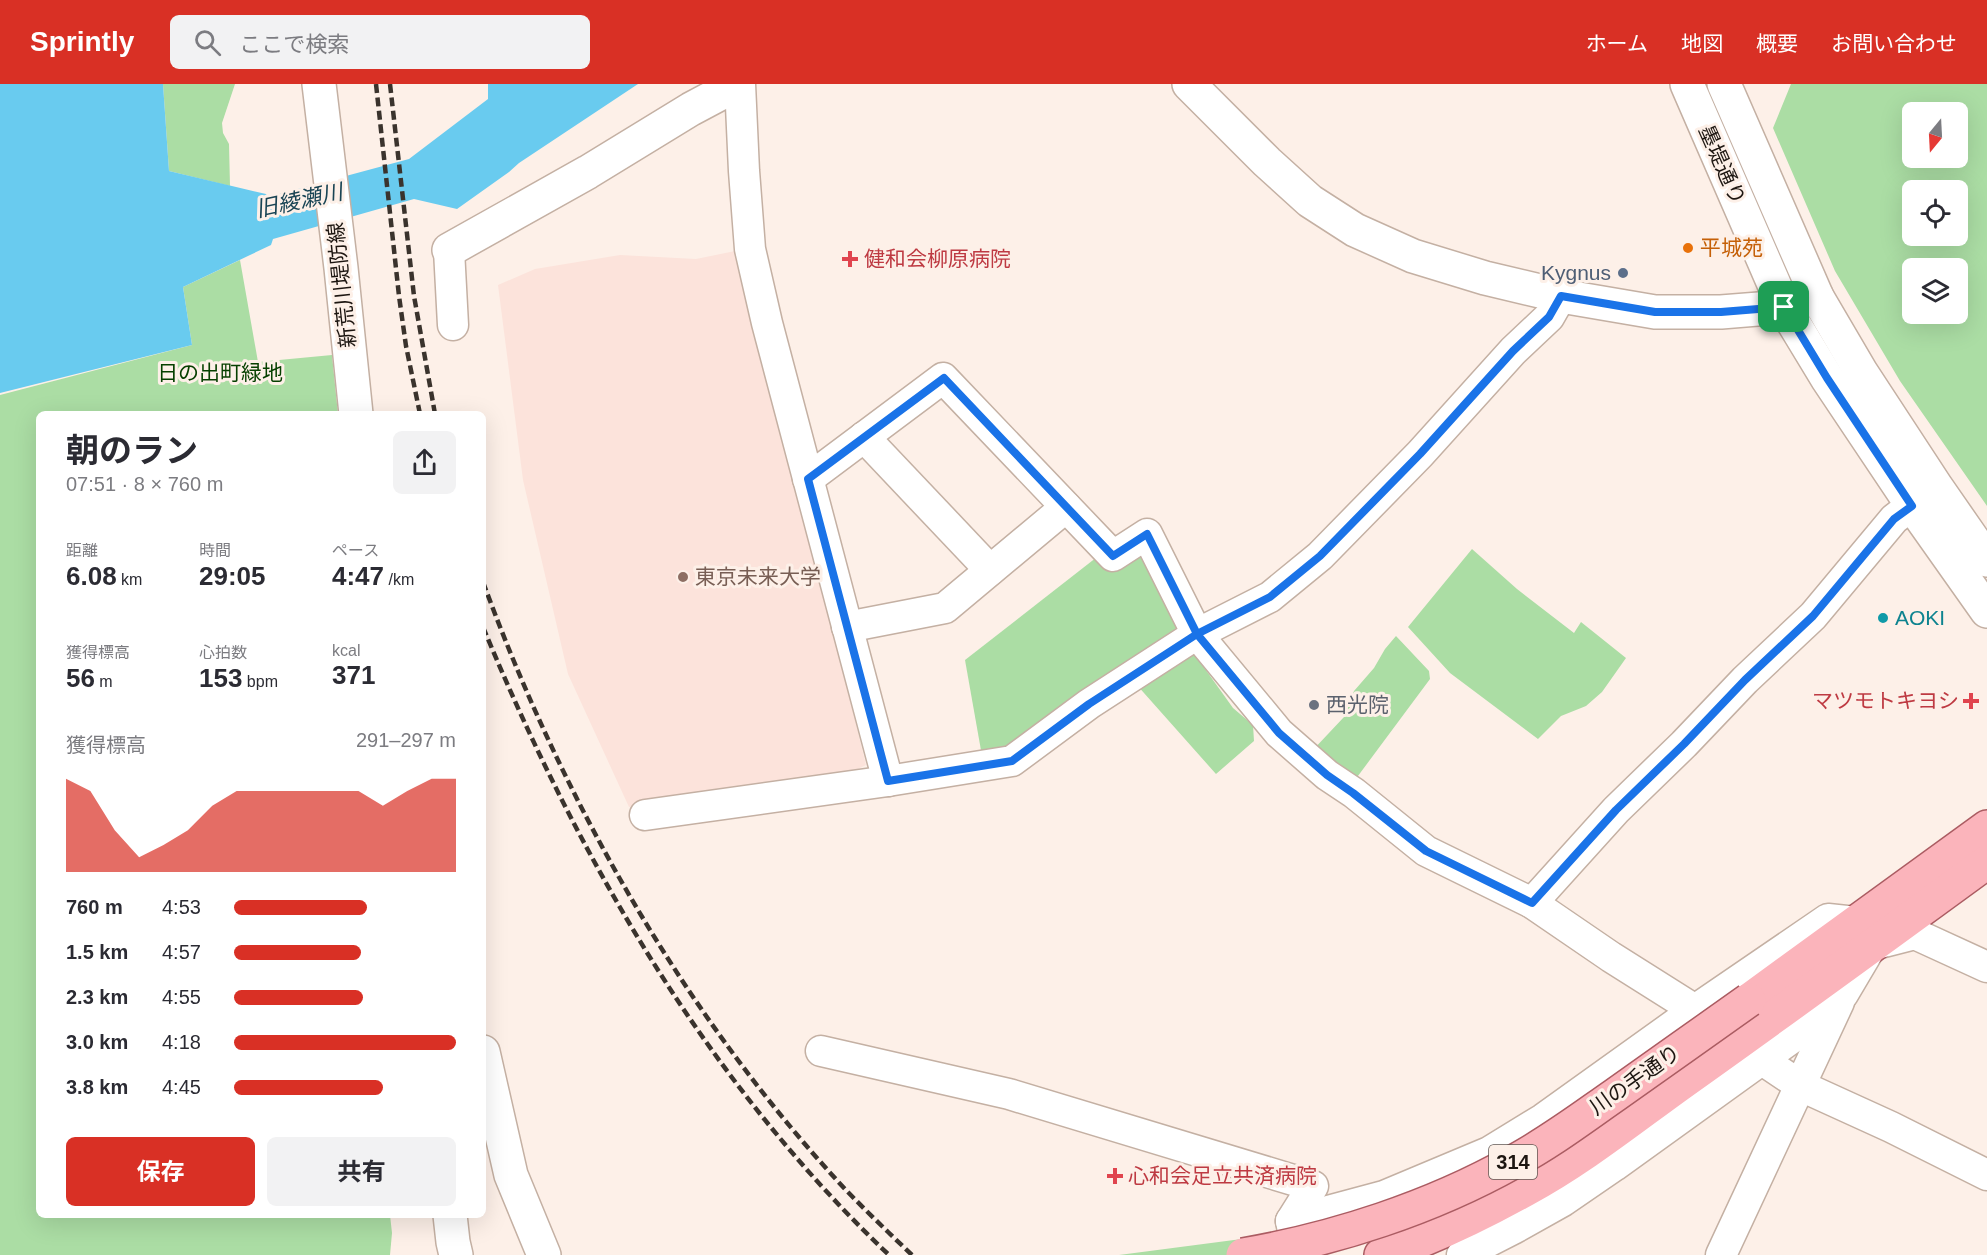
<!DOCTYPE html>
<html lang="ja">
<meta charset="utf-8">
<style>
:root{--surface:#fff;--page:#f2f2f3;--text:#2b2b33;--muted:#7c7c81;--accent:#d93025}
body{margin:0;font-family:Helvetica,"Noto Sans JP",sans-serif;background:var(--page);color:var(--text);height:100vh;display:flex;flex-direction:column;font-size:22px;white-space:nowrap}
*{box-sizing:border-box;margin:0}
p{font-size:20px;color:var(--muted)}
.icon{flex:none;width:33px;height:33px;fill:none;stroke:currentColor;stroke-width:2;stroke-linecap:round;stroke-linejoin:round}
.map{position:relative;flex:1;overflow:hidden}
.panel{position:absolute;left:36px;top:327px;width:450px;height:807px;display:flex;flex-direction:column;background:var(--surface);border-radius:9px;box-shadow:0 6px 24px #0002}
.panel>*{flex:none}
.needle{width:39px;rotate:198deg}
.tools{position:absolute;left:1902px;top:18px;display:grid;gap:12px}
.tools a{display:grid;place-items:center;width:66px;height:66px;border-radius:9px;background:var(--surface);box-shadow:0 6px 24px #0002;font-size:30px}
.pin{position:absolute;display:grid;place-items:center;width:51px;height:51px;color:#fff;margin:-26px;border-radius:12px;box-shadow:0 3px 9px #0006}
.round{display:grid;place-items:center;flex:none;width:63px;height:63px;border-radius:9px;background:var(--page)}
.head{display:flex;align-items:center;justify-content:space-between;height:102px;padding:0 30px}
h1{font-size:33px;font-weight:700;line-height:45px}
.figures{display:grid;grid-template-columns:repeat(3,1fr);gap:9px;height:102px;padding:6px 30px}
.figures div{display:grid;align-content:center}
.figures b{font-size:26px;font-weight:700}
.figures small{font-size:16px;font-weight:400}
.figures p{font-size:16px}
.chart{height:168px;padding:12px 30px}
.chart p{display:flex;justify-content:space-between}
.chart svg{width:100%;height:108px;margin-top:6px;fill:var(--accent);opacity:.7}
.action{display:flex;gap:12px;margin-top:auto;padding:12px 30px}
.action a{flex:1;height:69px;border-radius:9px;background:var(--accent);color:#fff;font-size:24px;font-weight:700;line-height:69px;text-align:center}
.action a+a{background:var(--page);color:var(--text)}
ul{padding:0 30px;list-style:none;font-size:20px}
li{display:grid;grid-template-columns:96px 72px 1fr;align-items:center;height:45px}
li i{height:15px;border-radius:8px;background:var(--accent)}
header{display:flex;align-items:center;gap:36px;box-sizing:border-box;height:84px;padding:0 30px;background:var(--accent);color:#fff}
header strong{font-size:28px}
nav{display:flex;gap:33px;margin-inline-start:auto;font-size:21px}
.search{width:420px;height:54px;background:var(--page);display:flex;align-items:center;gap:15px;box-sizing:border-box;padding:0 21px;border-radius:9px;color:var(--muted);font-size:22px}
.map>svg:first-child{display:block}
.education{fill:#fce3db}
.green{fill:#abdda4;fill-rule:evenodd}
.water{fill:#69cbef}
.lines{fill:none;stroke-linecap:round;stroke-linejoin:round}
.street-casing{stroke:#c4b0a3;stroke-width:33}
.secondary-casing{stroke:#c4b0a3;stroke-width:36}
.primary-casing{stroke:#ab5c62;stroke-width:36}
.street{stroke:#fff;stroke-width:30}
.secondary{stroke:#fff;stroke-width:33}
.primary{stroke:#fbb4bb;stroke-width:33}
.rail{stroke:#3a332d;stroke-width:4.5;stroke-dasharray:9 4.5;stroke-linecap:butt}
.primary-bridge-casing{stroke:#ab5c62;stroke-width:36;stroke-linecap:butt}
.primary-bridge{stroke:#fbb4bb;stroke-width:33}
.route-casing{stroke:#fff;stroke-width:12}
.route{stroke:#1a73e8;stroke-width:8}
.food-dot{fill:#e8710a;stroke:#fdf0e8;stroke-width:2}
.health-dot{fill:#e0444e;stroke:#fdf0e8;stroke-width:2}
.service-dot{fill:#5c6f8a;stroke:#fdf0e8;stroke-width:2}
.education-dot{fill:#8d6e63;stroke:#fdf0e8;stroke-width:2}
.culture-dot{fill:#0f9aa8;stroke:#fdf0e8;stroke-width:2}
.worship-dot{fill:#6b7280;stroke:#fdf0e8;stroke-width:2}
.labels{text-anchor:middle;stroke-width:6;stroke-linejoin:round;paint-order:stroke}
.shield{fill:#fdf0e8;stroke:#605752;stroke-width:1.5}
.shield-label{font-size:20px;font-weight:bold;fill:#1d1611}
.street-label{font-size:21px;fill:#1d1611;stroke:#fdf0e8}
.food-label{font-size:21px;fill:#c56008;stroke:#fdf0e8;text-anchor:start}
.health-label{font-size:21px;fill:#be3a42;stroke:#fdf0e8;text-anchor:start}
.service-label{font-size:21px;fill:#4e5e75;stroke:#fdf0e8;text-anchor:end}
.park-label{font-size:21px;fill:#064000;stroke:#fdf0e8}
.education-label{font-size:21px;fill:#785e54;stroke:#fdf0e8;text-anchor:start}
.culture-label{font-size:21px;fill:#0d838f;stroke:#fdf0e8;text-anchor:start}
.worship-label{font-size:21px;fill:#5b616d;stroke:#fdf0e8;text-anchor:start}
.water-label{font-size:22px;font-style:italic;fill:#194454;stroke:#fdf0e8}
</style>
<header>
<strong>Sprintly</strong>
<div class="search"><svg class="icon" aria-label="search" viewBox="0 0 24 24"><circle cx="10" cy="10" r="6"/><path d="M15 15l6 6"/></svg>ここで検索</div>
<nav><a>ホーム</a><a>地図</a><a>概要</a><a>お問い合わせ</a></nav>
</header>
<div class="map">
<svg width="1987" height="1171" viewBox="0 0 1987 1171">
<rect width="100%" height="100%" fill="#fdf0e8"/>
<path class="education" d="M 740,166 L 866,681 L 846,691 L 629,723 L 568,590 L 523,396 L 498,201 L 535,185 L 620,171 L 696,175 Z"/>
<g class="green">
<path d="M 163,0 L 235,0 L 222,39 L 223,49 L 229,60 L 230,102 L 169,87 Z"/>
<path d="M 1791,0 L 1987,0 L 1987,422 L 1900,297 L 1835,187 L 1773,44 ZM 1912,28 L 1958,28 L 1958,74 L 1912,74 ZM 1912,106 L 1958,106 L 1958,152 L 1912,152 ZM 1958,184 L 1958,230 L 1912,230 L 1912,184 Z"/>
<path d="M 240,176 L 258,278 L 332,271 L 338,330 L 39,330 L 39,1131 L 390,1131 L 392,1149 L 390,1171 L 0,1171 L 0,311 L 192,261 L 183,203 Z"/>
<path d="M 1472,465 L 1517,505 L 1574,549 L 1581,538 L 1626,574 L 1602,608 L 1586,622 L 1561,632 L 1538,655 L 1450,589 L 1408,543 Z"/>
<path d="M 1145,469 L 1178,543 L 995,674 L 982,672 L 965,576 L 1097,473 Z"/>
<path d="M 1396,552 L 1429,587 L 1430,595 L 1352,700 L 1312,667 L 1344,633 L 1354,607 L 1374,584 L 1385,565 Z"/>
<path d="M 1193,568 L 1233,624 L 1253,641 L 1254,657 L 1216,690 L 1136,600 Z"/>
<path d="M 1257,1153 L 1261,1171 L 1119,1171 Z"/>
</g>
<path class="water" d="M 0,0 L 163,0 L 169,87 L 266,110 L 268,113 L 409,75 L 488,15 L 488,0 L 638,0 L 519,79 L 509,88 L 457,125 L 414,115 L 273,155 L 271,161 L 183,203 L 192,261 L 0,309 Z"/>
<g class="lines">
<g class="street-casing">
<g id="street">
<path d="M 740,0 L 744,87 L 750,165 L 767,239 L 888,697"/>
<path d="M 449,166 L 453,241"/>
<path d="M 864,353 L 990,486"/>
<path d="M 808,395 L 943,294 L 1113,472 L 1147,450 L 1197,550 L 1279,649 L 1327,691 L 1354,709 L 1426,767 L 1532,819 L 1611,873 L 1695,926"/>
<path d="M 847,543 L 945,524 L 1066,423"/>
<path d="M 645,731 L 888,697 L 1012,677 L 1089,620 L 1197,550 L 1270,513 L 1320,472 L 1420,370 L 1513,267 L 1549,233 L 1561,212"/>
<path d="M 1532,819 L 1616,726 L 1684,660 L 1745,596 L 1813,532 L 1894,435 L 1912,421"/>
<path d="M 821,967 L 1009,1010 L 1313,1102 L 1291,1137 L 1293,1147"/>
<path d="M 1761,975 L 1801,1002 L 1891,1043 L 1987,1091"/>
<path d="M 1291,1137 L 1384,1112 L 1489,1068 L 1543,1035 L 1695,926 L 1828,835 L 1856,838"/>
<path d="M 1462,1171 L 1513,1145 L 1563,1117 L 1614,1082 L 1796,951 L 1843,910 L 1872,861 L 1915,850 L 1987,883"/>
<path d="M 1721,1171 L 1839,918"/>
</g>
</g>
<g class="secondary-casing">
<g id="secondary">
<path d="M 319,0 L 341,184 L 356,330"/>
<path d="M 1189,0 L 1267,78 L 1310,117 L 1355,146 L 1413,172 L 1485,194 L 1561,212 L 1655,228 L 1721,228 L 1784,223 L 1817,213"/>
<path d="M 1687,0 L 1784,223 L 1827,294 L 1912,421 L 1987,527"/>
<path d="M 1724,0 L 1817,213 L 1861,288 L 1937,404 L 1987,476"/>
<path d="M 449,166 L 588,88 L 691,25 L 738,0"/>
<path d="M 483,968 L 511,1091 L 544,1171"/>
<path d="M 450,1131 L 453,1158 L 456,1171"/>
</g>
</g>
<g class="primary-casing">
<g id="primary">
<path d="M 1749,916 L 1987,743"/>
<path d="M 1381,1171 C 1431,1155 1480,1131 1525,1106 C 1579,1077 1629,1037 1679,1001 C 1782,928 1884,853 1987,778"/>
</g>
</g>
<use href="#street" class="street"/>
<use href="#secondary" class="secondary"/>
<use href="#primary" class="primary"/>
<g class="rail">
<path d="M 376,0 L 399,212 L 406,262 L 420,330"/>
<path d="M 390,0 L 414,212 L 435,330"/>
<path d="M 483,498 C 564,719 684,931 844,1104 C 866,1127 889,1149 912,1171"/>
<path d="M 483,543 C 579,775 706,997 889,1171"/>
</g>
<g class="primary-bridge-casing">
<path id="primary-bridge" d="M 1243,1171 C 1335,1155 1431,1124 1513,1078 C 1549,1059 1582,1034 1615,1011 C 1660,979 1704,948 1749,916"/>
</g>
<use href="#primary-bridge" class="primary-bridge"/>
</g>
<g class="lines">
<g class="route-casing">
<path id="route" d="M 1784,223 L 1721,228 L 1655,228 L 1561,212 L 1549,233 L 1513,267 L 1420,370 L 1320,472 L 1270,513 L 1197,550 L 1147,450 L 1113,472 L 944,294 L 808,395 L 888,697 L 1012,677 L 1089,620 L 1197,550 L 1279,649 L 1327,691 L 1353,709 L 1426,767 L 1532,819 L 1616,726 L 1684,660 L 1745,596 L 1813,532 L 1894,435 L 1912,422 L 1827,294 L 1784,223"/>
</g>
<use href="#route" class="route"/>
</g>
<circle class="food-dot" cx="1688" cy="164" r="6"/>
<g class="health-dot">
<path d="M847 166h6v6h6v6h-6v6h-6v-6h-6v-6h6z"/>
<path d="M1968 608h6v6h6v6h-6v6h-6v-6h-6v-6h6z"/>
<path d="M1112 1083h6v6h6v6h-6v6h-6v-6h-6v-6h6z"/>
</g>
<circle class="service-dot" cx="1623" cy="189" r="6"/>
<circle class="education-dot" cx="683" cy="493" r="6"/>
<circle class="culture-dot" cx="1883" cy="534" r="6"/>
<circle class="worship-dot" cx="1314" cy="621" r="6"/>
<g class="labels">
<rect class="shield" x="1489" y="1061" width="48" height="34" rx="4.5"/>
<g class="shield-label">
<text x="1513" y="1085">314</text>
</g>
<g class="street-label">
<text transform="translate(1722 81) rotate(66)" y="7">墨堤通り</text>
<text transform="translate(342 201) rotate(-96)" y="7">新荒川堤防線</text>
<text transform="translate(1635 996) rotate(-35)" y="7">川の手通り</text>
</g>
<g class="food-label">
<text x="1700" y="171">平城苑</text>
</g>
<g class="health-label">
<text x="864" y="182">健和会柳原病院</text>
<text x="1959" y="624" text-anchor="end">マツモトキヨシ</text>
<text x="1128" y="1099">心和会足立共済病院</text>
</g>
<g class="service-label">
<text x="1611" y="196">Kygnus</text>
</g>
<g class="park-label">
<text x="220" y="296">日の出町緑地</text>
</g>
<g class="education-label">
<text x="695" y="500">東京未来大学</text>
</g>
<g class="culture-label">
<text x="1895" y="541">AOKI</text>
</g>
<g class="worship-label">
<text x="1326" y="628">西光院</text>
</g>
<g class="water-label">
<text transform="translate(299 116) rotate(-12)" y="8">旧綾瀬川</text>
</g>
</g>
</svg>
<div class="tools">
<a><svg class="needle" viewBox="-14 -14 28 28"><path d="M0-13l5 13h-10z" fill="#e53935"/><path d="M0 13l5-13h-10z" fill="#7c7c81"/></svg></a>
<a><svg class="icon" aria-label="locate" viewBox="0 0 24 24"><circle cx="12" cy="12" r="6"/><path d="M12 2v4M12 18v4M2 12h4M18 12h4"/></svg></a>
<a><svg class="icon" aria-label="layers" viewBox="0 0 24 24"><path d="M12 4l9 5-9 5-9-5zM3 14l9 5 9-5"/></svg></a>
</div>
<div class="pin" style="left:1784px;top:223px;background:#1e9e55"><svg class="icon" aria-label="arrive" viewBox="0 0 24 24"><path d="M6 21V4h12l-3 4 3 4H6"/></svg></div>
<section class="panel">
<div class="head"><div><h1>朝のラン</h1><p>07:51 · 8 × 760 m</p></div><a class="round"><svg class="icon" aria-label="share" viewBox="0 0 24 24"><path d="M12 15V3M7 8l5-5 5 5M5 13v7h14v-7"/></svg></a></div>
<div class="figures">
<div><p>距離</p><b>6.08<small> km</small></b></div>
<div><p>時間</p><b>29:05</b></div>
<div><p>ペース</p><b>4:47<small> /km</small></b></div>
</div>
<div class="figures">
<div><p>獲得標高</p><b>56<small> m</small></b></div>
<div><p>心拍数</p><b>153<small> bpm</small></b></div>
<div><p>kcal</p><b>371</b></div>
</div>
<div class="chart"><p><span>獲得標高</span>291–297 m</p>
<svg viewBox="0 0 160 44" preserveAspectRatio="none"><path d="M0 44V6L10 11L20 27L30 38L40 33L50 27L60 17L70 11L80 11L90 11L100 11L110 11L120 11L130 17L140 11L150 6L160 6V44z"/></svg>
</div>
<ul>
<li><b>760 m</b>4:53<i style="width:60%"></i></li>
<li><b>1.5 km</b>4:57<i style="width:57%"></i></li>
<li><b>2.3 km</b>4:55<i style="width:58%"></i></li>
<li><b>3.0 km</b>4:18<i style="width:100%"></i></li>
<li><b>3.8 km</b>4:45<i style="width:67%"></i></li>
</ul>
<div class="action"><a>保存</a><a>共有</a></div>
</section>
</div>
